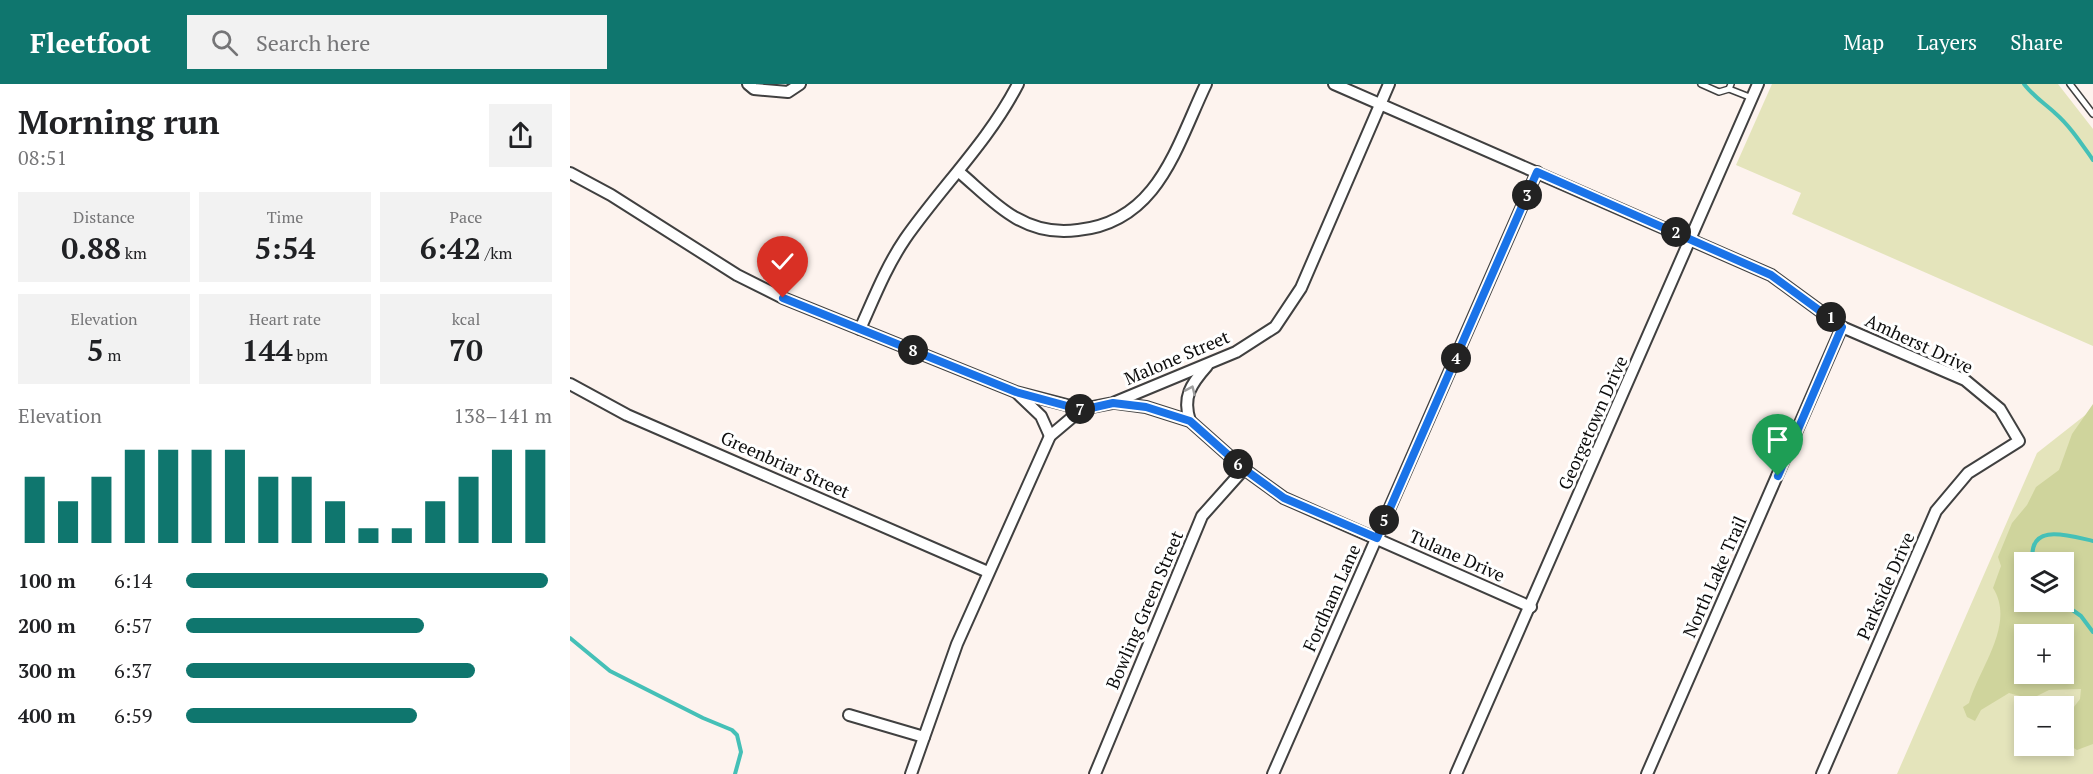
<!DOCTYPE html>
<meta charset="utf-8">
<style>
:root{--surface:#fff;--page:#f2f2f2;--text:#202124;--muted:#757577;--accent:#0f766e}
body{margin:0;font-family:"PT Serif",serif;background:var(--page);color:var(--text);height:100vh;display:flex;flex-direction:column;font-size:22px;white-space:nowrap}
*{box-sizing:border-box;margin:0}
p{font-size:20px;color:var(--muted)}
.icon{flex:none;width:33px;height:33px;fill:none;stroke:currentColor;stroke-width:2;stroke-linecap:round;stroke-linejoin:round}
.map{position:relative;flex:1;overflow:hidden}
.panel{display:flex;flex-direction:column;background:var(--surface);width:570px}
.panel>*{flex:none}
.buttons{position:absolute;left:1444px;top:468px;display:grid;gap:12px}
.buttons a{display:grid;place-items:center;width:60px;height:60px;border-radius:0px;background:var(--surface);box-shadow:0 3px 9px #0003;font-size:30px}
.pin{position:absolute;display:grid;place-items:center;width:51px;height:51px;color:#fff;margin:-62px -26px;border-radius:50% 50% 50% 0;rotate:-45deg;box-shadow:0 0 6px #0007}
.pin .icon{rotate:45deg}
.km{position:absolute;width:30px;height:30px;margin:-15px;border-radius:50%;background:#222;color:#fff;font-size:16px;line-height:30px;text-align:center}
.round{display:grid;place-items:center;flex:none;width:63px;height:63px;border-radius:0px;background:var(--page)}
.head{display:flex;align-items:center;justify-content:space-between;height:102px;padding:0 18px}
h1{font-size:33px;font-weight:600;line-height:45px}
.metrics{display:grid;grid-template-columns:repeat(3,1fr);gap:9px;height:102px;padding:6px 18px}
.metrics div{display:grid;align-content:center;border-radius:0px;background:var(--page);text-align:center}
.metrics b{font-size:30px;font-weight:600}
.metrics small{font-size:16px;font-weight:400}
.metrics p{font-size:16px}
.chart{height:168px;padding:12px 18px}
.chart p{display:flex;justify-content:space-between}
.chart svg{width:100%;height:108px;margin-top:6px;stroke:var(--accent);stroke-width:6}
ul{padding:0 18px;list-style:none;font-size:20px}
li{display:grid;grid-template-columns:96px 72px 1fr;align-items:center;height:45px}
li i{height:15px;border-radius:8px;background:var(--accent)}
header{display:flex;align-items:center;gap:36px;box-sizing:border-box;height:84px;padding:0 30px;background:var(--accent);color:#fff}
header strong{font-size:28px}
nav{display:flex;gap:33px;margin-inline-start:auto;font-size:21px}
.search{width:420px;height:54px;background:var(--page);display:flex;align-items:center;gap:15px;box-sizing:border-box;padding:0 21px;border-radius:0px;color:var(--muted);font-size:22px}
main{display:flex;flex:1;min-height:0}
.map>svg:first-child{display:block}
.green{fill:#e4e4bb;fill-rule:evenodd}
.forest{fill:#cfd49c;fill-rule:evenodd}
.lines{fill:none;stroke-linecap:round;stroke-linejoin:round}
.stream{stroke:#45c0b7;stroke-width:4}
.lane-casing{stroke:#404040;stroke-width:8}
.street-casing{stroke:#404040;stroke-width:14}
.lane{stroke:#fff;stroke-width:5}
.street{stroke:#fff;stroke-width:10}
.oneway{stroke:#9e9e9e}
.route-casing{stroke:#fff;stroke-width:12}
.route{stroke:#1a73e8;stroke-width:8}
.labels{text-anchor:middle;stroke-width:6;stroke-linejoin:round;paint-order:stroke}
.street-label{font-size:18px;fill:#0d0d0d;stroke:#fff}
</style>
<header>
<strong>Fleetfoot</strong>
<div class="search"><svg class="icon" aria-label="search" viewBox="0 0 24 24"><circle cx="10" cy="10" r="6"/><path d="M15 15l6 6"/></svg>Search here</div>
<nav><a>Map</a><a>Layers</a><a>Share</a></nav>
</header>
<main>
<section class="panel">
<div class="head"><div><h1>Morning run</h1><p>08:51</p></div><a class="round"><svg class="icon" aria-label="share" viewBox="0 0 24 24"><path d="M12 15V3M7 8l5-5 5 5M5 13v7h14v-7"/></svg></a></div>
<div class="metrics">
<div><p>Distance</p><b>0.88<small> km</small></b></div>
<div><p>Time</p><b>5:54</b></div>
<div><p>Pace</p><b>6:42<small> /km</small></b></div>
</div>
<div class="metrics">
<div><p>Elevation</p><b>5<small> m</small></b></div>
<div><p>Heart rate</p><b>144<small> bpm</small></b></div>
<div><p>kcal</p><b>70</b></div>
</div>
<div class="chart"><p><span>Elevation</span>138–141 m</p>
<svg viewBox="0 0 160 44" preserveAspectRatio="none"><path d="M5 44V17M15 44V27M25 44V17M35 44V6M45 44V6M55 44V6M65 44V6M75 44V17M85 44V17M95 44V27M105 44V38M115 44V38M125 44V27M135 44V17M145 44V6M155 44V6"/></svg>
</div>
<ul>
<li><b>100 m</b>6:14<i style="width:99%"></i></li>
<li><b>200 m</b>6:57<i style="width:65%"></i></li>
<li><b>300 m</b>6:37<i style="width:79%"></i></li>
<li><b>400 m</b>6:59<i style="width:63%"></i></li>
</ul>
</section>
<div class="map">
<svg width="1523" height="690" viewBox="0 0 1523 690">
<rect width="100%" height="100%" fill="#fdf3ee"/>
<g class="green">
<path d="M 1202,0 L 1488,0 L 1523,45 L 1523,262 L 1222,130 L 1231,109 L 1166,81 Z"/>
<path d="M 1523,325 L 1523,690 L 1327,690 L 1467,369 ZM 1455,478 L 1494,478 L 1494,518 L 1455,518 ZM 1455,550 L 1494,550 L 1494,590 L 1455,590 ZM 1455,622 L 1494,622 L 1494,662 L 1455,662 Z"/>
</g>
<path class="forest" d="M 1523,320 L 1523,660 L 1507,666 L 1494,658 L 1494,636 L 1510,615 L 1511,605 L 1479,606 L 1461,615 L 1439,609 L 1411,626 L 1405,637 L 1397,633 L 1393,623 L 1399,619 C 1409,584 1446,540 1423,504 L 1431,482 L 1428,473 L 1442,439 L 1457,421 L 1466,403 L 1489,386 L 1502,350 ZM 1455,478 L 1494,478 L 1494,518 L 1455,518 ZM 1455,550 L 1494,550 L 1494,590 L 1455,590 Z"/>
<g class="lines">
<g class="stream">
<path d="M 1454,0 C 1463,12 1474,19 1485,29 C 1500,42 1511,59 1523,76"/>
<path d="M 1463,478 C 1457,437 1500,452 1523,457"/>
<path d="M 1491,518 L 1511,532 L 1523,548"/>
<path d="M 0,554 L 40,587 L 133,634 L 162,646 L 167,651 L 171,668 L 165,690"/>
</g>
<g class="lane-casing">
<g id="lane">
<path d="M 1131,0 L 1149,8 L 1159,5"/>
<path d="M 1161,0 L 1159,5 L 1182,14"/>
<path d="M 1500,0 L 1523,30"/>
</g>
</g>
<g class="street-casing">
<g id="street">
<path d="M 178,0 L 184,5 L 218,8 L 230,0"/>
<path d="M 764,0 L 1201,191 L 1272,243 L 1395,296 L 1430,325 L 1449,357 L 1398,389 L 1366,427 L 1252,690"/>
<path d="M 389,88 C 407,103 426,123 446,134 C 465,145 487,149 508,146 C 588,138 606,63 636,0"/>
<path d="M 0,89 L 41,111 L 167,191 L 213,214 L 446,308 L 512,325"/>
<path d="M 290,245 C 304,214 316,183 335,155 C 372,102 418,58 448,0"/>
<path d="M 0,300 L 57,331 L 418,488"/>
<path d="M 448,310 L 471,332 L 480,352"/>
<path d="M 546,319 L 576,323 L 620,337 L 674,385 L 714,414 L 961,523"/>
<path d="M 620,337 C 612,313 621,300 637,282"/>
<path d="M 279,631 L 354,653"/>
<path d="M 341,690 L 387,560 L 480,352 L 512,325 L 543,319 L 666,268 L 705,243 L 731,204 L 819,0"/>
<path d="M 525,690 L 632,432 L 674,385"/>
<path d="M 703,690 L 967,88"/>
<path d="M 886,690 L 1188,0"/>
<path d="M 1077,690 L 1272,243"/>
</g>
</g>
<use href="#lane" class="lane"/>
<use href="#street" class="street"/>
</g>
<defs><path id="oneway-chevron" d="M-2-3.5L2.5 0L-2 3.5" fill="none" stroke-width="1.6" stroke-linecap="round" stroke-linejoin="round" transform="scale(1.5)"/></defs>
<use class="oneway" href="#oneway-chevron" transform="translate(621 306) rotate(-66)"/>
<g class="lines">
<g class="route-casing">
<path id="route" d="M 213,214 L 446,308 L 512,326 L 543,319 L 576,323 L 620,337 L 674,385 L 714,414 L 807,454 L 967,88 L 1201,191 L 1272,243 L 1208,392"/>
</g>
<use href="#route" class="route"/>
</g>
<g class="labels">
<g class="street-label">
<text transform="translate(1349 260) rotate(25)" y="6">Amherst Drive</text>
<text transform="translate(607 274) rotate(-23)" y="6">Malone Street</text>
<text transform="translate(1023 339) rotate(-66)" y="6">Georgetown Drive</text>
<text transform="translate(215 381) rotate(24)" y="6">Greenbriar Street</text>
<text transform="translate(887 472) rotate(24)" y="6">Tulane Drive</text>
<text transform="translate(1145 493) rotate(-66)" y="6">North Lake Trail</text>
<text transform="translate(1316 502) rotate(-66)" y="6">Parkside Drive</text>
<text transform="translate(762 514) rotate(-66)" y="6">Fordham Lane</text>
<text transform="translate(575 526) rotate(-67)" y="6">Bowling Green Street</text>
</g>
</g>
</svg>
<div class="buttons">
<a><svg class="icon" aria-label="layers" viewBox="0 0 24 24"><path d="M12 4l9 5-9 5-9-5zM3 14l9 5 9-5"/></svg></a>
<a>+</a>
<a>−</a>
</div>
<div class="pin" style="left:1208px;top:392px;background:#1e9e55"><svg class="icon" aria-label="arrive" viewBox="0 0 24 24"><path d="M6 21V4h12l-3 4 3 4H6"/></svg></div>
<div class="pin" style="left:213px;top:214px;background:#d93025"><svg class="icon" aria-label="check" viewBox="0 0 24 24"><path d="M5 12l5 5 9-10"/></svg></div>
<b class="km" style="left:1261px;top:233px">1</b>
<b class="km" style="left:1106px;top:148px">2</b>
<b class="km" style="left:957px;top:111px">3</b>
<b class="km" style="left:886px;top:274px">4</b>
<b class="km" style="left:814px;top:436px">5</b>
<b class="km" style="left:668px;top:380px">6</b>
<b class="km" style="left:510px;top:325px">7</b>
<b class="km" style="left:343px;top:266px">8</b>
</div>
</main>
